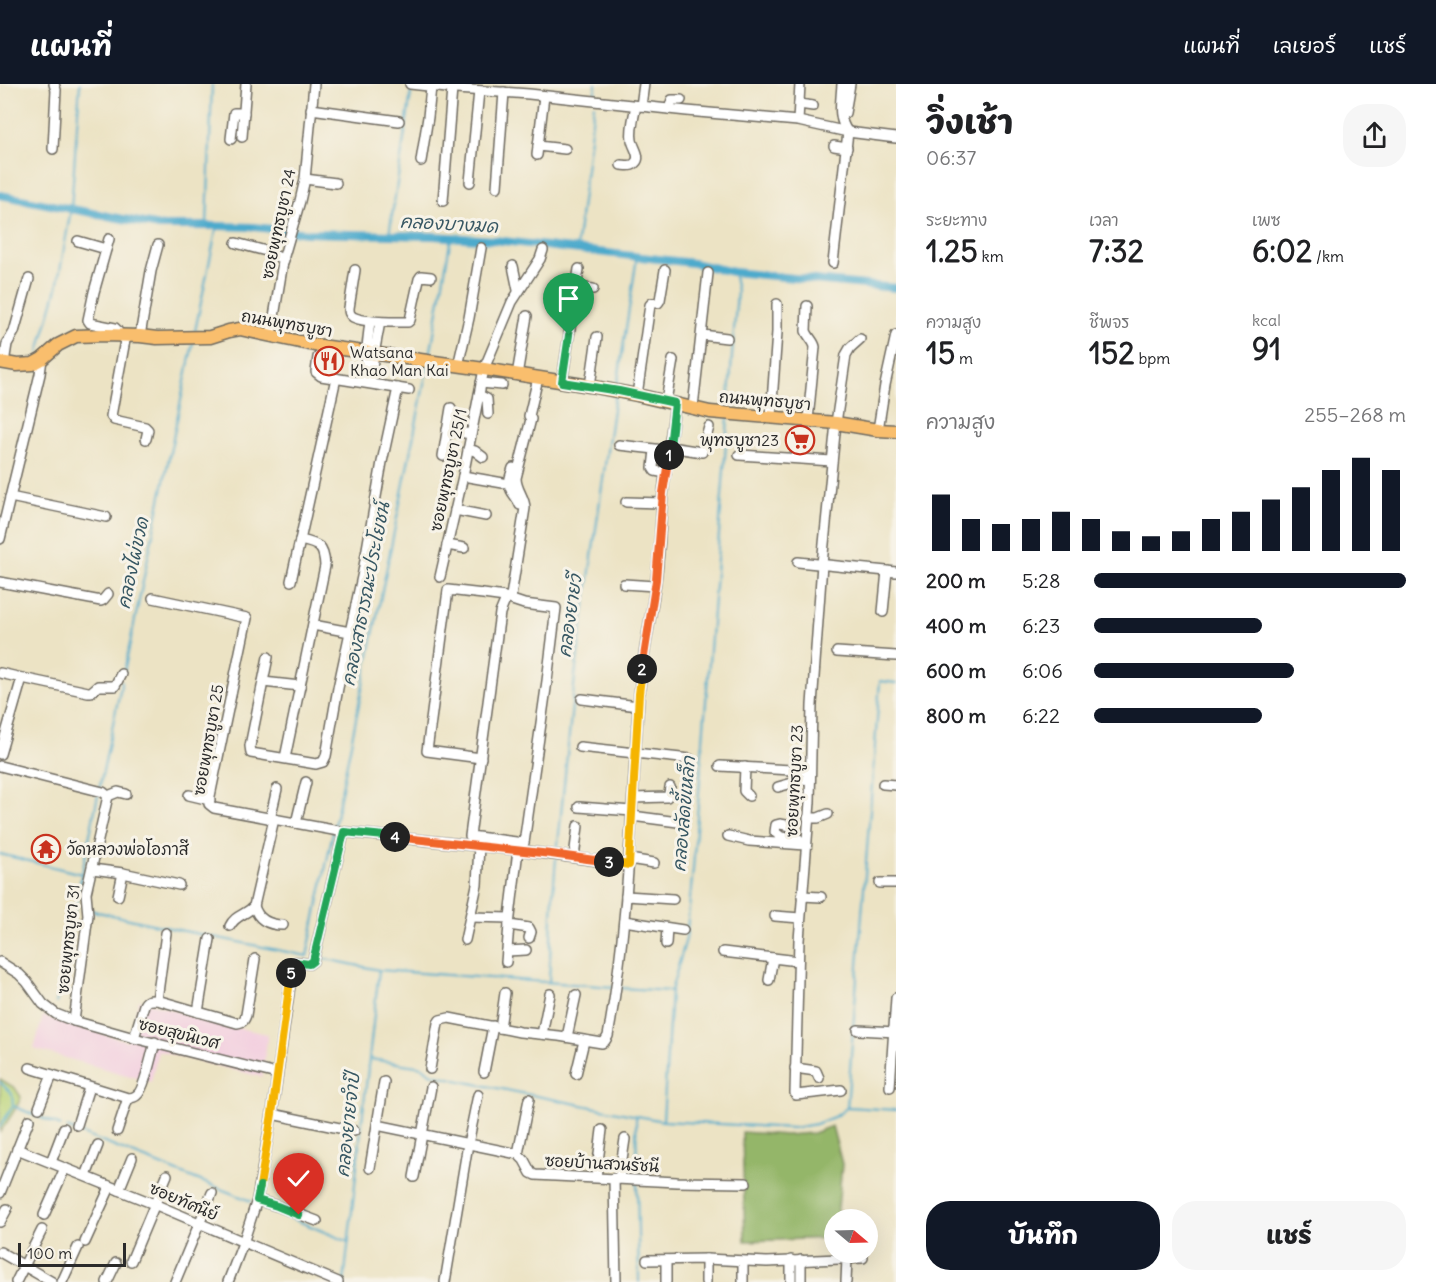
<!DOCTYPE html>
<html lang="th">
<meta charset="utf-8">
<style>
:root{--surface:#fff;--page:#f6f6f6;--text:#202124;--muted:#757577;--accent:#111827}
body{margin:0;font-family:Delius,"Playpen Sans Thai",sans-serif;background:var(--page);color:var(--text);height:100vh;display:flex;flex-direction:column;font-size:22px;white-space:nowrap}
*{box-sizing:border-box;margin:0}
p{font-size:20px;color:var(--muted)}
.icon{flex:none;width:33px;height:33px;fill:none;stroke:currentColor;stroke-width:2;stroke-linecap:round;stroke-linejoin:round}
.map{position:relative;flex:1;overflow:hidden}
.panel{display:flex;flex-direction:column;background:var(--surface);width:540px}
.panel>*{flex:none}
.needle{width:39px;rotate:109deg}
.controls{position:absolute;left:824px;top:1125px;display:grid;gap:12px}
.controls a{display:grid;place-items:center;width:54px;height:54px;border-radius:50%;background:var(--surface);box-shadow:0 6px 24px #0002;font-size:30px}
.scale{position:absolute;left:18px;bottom:15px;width:108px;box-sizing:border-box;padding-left:6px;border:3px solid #2b2b2b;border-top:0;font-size:16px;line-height:21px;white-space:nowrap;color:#2b2b2b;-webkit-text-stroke:4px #f7f3e8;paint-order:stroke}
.pin{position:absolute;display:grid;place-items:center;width:51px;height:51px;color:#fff;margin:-62px -26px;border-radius:50% 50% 50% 0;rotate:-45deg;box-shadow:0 0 6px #0007}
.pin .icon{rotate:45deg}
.km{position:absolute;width:30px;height:30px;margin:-15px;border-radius:50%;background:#222;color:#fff;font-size:16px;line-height:30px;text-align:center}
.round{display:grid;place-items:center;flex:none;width:63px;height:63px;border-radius:24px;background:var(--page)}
.head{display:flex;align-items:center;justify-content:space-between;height:102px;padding:0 30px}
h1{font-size:33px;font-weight:800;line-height:45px}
.figures{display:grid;grid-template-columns:repeat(3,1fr);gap:9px;height:102px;padding:6px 30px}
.figures div{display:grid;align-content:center}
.figures b{font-size:30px;font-weight:800}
.figures small{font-size:16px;font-weight:400}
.figures p{font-size:16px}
.chart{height:168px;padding:12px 30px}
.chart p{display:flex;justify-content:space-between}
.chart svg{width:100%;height:108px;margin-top:6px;stroke:var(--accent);stroke-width:6}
.cta{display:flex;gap:12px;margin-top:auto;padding:12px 30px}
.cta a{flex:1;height:69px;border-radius:24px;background:var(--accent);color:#fff;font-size:24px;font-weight:800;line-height:69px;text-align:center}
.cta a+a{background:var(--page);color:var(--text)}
ul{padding:0 30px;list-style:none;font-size:20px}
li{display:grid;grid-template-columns:96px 72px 1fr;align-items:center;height:45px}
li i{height:15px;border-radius:8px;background:var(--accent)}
header{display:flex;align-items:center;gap:36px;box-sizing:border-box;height:84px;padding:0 30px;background:var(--accent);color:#fff}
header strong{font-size:28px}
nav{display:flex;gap:33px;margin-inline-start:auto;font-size:21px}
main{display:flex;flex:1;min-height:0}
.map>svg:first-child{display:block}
.built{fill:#f3cfdf}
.green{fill:#bbd479;stroke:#738052;stroke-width:1.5}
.forest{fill:#94b669;stroke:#60704a;stroke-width:1.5}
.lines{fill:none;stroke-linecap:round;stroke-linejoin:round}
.stream{stroke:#4eaacc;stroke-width:2}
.canal{stroke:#4eaacc;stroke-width:8}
.minor-casing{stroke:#6f6b61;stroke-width:12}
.major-casing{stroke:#6f6b61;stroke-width:15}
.minor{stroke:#fff;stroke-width:9}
.major{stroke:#f9be6d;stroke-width:12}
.split-1-casing{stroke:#fff;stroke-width:12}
.split-2-casing{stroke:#fff;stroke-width:12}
.split-3-casing{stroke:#fff;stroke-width:12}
.split-4-casing{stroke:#fff;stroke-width:12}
.split-5-casing{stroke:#fff;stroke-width:12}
.split-6-casing{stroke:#fff;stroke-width:12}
.split-7-casing{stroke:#fff;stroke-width:12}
.split-1{stroke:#22a559;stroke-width:8}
.split-2{stroke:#f0652b;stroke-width:8}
.split-3{stroke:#f5b400;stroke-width:8}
.split-4{stroke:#f0652b;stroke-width:8}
.split-5{stroke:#22a559;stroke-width:8}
.split-6{stroke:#f5b400;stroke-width:8}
.split-7{stroke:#22a559;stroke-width:8}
.labels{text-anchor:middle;stroke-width:6;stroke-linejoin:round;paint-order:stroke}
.street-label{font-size:16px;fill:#2b2b2b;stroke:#f7f3e8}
.poi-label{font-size:16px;fill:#2b2b2b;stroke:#f7f3e8;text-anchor:start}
.water-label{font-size:18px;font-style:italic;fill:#375763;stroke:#f7f3e8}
</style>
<header>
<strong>แผนที่</strong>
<nav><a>แผนที่</a><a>เลเยอร์</a><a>แชร์</a></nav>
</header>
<main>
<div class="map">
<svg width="896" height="1198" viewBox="0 0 896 1198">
<rect width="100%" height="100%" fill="#f7f3e8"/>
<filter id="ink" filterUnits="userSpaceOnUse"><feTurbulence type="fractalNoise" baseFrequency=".0167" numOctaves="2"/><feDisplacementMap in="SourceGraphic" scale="12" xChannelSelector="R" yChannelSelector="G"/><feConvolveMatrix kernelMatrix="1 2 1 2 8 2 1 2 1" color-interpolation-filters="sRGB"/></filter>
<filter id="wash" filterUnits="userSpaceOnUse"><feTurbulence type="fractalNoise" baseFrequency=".008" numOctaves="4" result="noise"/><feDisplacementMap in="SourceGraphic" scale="24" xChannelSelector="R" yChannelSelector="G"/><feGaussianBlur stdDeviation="1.35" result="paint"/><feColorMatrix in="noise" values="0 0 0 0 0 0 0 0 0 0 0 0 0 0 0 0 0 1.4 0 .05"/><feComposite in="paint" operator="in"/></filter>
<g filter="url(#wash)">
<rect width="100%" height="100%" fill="#ece3c4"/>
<path class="built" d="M 139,916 L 223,941 L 268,950 L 262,993 L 158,967 L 151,998 L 34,965 L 43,932 L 127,957 Z"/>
<path class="green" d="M 0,995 L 15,1004 L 21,1013 C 18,1023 6,1039 0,1048 Z"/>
<path class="forest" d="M 832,1042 L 842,1080 L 837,1135 L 834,1136 L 834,1154 L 745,1157 L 742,1048 L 786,1051 L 813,1049 Z"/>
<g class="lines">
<g class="stream">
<path d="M 594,15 L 596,0"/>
<path d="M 207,142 L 212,0"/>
<path d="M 389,151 L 412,3"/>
<path d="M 576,166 L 594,21"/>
<path d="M 195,247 L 217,142"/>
<path d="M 39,268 L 57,204 L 71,125 L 80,0"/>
<path d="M 430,272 L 451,153"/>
<path d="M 617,303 L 637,173"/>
<path d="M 728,325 L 737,207 L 733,188"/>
<path d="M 728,334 L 693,785 L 686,855 L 671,907 L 663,1037 L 793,1044 L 816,1040 L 836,1032 L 848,1023 L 896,1026"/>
<path d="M 124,588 L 193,259"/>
<path d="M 99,706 L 122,597"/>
<path d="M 334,743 L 428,281"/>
<path d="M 0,770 L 82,790"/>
<path d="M 557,770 L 575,592 L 615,311"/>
<path d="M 89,826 L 179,846 L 307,872"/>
<path d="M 307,872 L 333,748"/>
<path d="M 316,873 L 379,886 L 614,903"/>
<path d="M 549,898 L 553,810 L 556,775"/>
<path d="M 620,904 L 671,907"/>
<path d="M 56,919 L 64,889 L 75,823 L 98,711"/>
<path d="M 370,975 L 423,983 L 430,989 L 461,997 L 663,1037"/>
<path d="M 0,998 L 12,1010 L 13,1022 L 61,1042"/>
<path d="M 847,1024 L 880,597 L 896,599"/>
<path d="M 636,1033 L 637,1093"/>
<path d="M 0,1043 L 13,1022"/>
<path d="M 67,1044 L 251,1117"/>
<path d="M 637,1099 L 639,1198"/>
<path d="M 264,1123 L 349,1158"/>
<path d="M 344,1198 L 379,886"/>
</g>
<path class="canal" d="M 0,111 L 159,142 L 217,142 L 254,143 L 308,149 L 434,152 L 494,156 L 693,179 L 733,188 L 896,204"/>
</g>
</g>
<g filter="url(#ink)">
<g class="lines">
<g class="minor-casing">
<g id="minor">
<path d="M 410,0 L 456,5 L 529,10 L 687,27 L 798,37 L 848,48 L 896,54"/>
<path d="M 799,20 L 813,22"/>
<path d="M 641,22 L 644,0"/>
<path d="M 311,25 L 399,37"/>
<path d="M 669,25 L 672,16 L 681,16"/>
<path d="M 845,29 L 850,0"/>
<path d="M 798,37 L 800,0"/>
<path d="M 242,53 L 246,0"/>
<path d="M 231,55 L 234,29 L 244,29"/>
<path d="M 538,62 L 565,65"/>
<path d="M 834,62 L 847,64"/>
<path d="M 53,65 L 56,6 L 54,0"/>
<path d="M 537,71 L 544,12"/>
<path d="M 421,77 L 428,33 L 431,3"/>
<path d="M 621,81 C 625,81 632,83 635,79 C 642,73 633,63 632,56 C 630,45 634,32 636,22"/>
<path d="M 305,95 L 336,99"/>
<path d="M 470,98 L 479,7"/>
<path d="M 497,103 L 504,8"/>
<path d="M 443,117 L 452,5"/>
<path d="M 109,155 L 94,208 L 88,236 L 90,239 L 115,244 L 117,246 L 119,251"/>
<path d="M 78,157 L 106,165"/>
<path d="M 236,159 L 266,167 L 284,176"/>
<path d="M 833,179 L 848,48 C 837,35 841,17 842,0"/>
<path d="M 513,182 L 518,206"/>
<path d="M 355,186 L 349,224 C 349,228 349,230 353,233 C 364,239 395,238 408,238 L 410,236 L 419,195 L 421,192 L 431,193"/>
<path d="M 576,203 L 593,205"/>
<path d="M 807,222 L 806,247 C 808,253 814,257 815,263 L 808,336"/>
<path d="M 126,251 L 111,332 L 114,336 L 145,343 L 148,346 L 146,355"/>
<path d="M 271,251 L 284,172 L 300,117 L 305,95 L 314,0"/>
<path d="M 702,251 L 727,254"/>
<path d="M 140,252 L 151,187 L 158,161"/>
<path d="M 318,273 L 316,288 L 321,292 L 409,306"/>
<path d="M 4,279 L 7,260 L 14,248 L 29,195"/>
<path d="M 458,282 L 469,234 L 481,164"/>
<path d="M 517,291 L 527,232"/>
<path d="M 363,298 L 370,237"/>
<path d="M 562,298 L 579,185"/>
<path d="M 370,299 L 374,270 L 380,238"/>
<path d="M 481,299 L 502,301"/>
<path d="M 590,302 L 597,253"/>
<path d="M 479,311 L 487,315 L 488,330"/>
<path d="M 637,311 L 650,221 L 652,219 L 658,219 L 660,216 L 665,186"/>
<path d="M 666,317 L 673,276"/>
<path d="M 693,323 L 708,189"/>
<path d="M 771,332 L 777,248 L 777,220"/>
<path d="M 447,346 L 471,350"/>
<path d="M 878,346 L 885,301 L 896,251"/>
<path d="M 619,361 L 664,366"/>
<path d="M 670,363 L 702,368 L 709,343"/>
<path d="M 468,365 L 475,367 L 483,373"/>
<path d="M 655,366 L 653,384 L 655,387 L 666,389"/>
<path d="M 739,371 L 832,377"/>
<path d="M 443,372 L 451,324"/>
<path d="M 513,384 C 511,391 507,399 511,406 C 514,412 518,415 520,421"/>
<path d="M 463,392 L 503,399"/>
<path d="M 10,413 L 106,433"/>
<path d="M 626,418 L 662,419"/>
<path d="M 455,426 L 486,432"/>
<path d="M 0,455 L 40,290 L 42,275"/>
<path d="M 447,461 L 464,464"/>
<path d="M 798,478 L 896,488"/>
<path d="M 440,493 L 463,392 L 484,285 L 512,218 L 540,175 L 543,166"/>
<path d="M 291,497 L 336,294"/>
<path d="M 0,498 L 101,517 L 103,516 L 108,510"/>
<path d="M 624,500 L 655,502"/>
<path d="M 511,512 L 525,424 C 525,413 516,406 516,394 L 531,335 L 529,332 L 538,294"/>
<path d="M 153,514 L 247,534 L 210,712 L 209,720 L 214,724 L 344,748 L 518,766 L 629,781"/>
<path d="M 505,517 L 500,529 L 470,752 L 524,759 L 547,597 L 556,524 L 524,520 L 512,516"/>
<path d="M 883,528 L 887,487"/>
<path d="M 313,541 L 350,548"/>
<path d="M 837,568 L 896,572"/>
<path d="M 268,573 L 250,662 L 251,669 L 316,680 L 323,678 L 326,672 L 338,604 L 363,488 L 382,378 L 398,304"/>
<path d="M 0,589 L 22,594 L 0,670"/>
<path d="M 22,594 L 88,608 L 91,608 L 98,602 L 115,602 L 121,590"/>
<path d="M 263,598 L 300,602"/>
<path d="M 582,615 L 638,622"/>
<path d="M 580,663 L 690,675"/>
<path d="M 285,674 L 325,482 C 324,462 319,460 300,456"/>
<path d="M 481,674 L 427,667 L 448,506 L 483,510 L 505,513"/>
<path d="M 0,682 L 103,708 L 108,712 L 86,809 L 88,831 L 74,937"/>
<path d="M 720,682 L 810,687"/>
<path d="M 745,683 L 744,707 L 749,712"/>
<path d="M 883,700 L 896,701"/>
<path d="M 778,703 L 810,694"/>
<path d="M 189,711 L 210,716"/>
<path d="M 108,712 L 118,708 L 126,710"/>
<path d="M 633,714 L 667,713 L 669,710 L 670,703"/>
<path d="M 579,723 L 632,727"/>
<path d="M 632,732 L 678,738"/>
<path d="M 808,734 L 818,734 L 828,730"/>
<path d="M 270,735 L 277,705"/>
<path d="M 296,739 L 306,698"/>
<path d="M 791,742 L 780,740 L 776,741 L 775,748 L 781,753 L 799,755"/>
<path d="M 728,752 L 749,757 L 806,761"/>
<path d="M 574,773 L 578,742"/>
<path d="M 629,775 L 654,779"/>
<path d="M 92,785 L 123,789 L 179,801"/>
<path d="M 880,799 L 896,799"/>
<path d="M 118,812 L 123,789"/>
<path d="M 626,812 L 673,815"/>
<path d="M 802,812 L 821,813"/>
<path d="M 254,822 C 258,836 269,841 283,841"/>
<path d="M 775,832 L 800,834"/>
<path d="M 471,833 L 509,834"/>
<path d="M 624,837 L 683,846"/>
<path d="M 509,841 L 529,844 L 531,848 L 529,854"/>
<path d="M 230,842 C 235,831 246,831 254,822 L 274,735"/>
<path d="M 465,856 L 477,801 L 479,761"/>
<path d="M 666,860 L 667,844"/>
<path d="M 507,867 L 526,866"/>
<path d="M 723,868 L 773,874"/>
<path d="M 0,878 L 19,890 L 27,898 L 43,920 L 56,930 L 74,937 L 134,954 L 277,990"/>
<path d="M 506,878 L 509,841 L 518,766"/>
<path d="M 769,896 L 773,874 L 798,877"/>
<path d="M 157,916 L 166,849"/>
<path d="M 198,928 L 210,855"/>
<path d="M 500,944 L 505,909"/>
<path d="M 858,946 L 896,948"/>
<path d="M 542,950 L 550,910"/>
<path d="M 567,953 L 576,911"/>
<path d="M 134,954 L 144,921 C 147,915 150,916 157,916 L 237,939 C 243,938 244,937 246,931 L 255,875"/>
<path d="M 30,984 L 128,1014 C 131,1014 134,1014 137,1011 C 144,1006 152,969 155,958"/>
<path d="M 795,984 L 816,987 L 819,994"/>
<path d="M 430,985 L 438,939 L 440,936 L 449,934 L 520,948 L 559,952 L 602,959 L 605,957 L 608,952 C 629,840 631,726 639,613 C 642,573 651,535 656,496 C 660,467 660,438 663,410 C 666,379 672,349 675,319"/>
<path d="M 484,988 L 493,942"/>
<path d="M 576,990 L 584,957"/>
<path d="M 890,1003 L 896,914"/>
<path d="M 841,1006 L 796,1011 L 795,1009 L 799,856 L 810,718 L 812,621 L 822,480 L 836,339 L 846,271 L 850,264 L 860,255"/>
<path d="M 39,1024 L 52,991"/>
<path d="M 272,1030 L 354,1047"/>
<path d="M 77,1041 L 89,1003"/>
<path d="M 377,1041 L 518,1070 L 524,1076 L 531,1089 L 535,1091 L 677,1098 L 746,1099"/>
<path d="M 117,1047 L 128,1014"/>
<path d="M 17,1065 L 154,1120 L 338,1198"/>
<path d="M 518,1070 L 529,1015"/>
<path d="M 51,1078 L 64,1044"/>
<path d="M 370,1084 L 384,998"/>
<path d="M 86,1092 L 98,1061"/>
<path d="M 414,1093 L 431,1003"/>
<path d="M 596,1093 L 602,1046"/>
<path d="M 614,1094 L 616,1198"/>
<path d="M 619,1095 L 625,1055"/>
<path d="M 119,1106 L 132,1074"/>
<path d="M 0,1109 L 29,1036"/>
<path d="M 257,1116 L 277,1122 L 317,1137"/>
<path d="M 44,1131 L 65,1084"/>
<path d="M 0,1138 L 7,1125"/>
<path d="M 85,1158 L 110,1103"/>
<path d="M 0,1168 L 52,1198"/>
<path d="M 706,1175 L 706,1198"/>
<path d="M 647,1176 L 706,1175 L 767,1178 L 863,1174"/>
<path d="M 666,1176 L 666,1198"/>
<path d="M 791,1176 L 791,1198"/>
<path d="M 801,1176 L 801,1198"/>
<path d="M 131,1177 L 167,1091"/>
<path d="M 743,1178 L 743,1198"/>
<path d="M 16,1198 L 42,1146"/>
<path d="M 62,1198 L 78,1163"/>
<path d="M 107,1198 L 116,1179"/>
<path d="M 175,1198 L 212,1109"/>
<path d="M 228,1198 L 243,1159 L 257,1116 L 272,1030 L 293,880 L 296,878 L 309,880 L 313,877 L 344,748"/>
<path d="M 445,1198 L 468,1060 L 478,1011"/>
<path d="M 846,1198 L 847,1174"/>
</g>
</g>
<g class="major-casing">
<path id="major" d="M 0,278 L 17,281 L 33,280 L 42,275 L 58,261 L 76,252 L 105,251 L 140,252 L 157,254 L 210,253 L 229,247 L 240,245 L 314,261 L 484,285 L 590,302 L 637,311 L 710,328 L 836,339 L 878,346 L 896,347"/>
</g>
<use href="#minor" class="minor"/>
<use href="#major" class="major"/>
</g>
</g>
<g class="lines" filter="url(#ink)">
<g class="split-1-casing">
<path id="split-1" d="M 569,251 L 562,298 L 619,307 L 675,319 L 669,371"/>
</g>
<g class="split-2-casing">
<path id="split-2" d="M 642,585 L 656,496 L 663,409 L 669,371"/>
</g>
<g class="split-3-casing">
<path id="split-3" d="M 609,778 L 629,781 L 639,610 L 642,585"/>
</g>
<g class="split-4-casing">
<path id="split-4" d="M 395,753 L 551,770 L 609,778"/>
</g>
<g class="split-5-casing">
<path id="split-5" d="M 291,889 L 294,878 L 309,880 L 313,877 L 344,748 L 395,753"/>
</g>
<g class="split-6-casing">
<path id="split-6" d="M 260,1102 L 272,1030 L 291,889"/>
</g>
<g class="split-7-casing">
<path id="split-7" d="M 260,1102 L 257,1116 L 277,1122 L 299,1131"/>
</g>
<use href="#split-1" class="split-1"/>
<use href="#split-2" class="split-2"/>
<use href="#split-3" class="split-3"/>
<use href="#split-4" class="split-4"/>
<use href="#split-5" class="split-5"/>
<use href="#split-6" class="split-6"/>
<use href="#split-7" class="split-7"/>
</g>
<defs>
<g id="restaurant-ring" transform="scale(1.5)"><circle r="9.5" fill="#f7f3e8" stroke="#c8321e" stroke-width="1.5"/><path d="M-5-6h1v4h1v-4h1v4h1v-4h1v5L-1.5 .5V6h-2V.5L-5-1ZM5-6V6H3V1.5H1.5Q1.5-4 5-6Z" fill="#c8321e"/></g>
<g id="supermarket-ring" transform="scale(1.5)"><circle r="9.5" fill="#f7f3e8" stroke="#c8321e" stroke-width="1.5"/><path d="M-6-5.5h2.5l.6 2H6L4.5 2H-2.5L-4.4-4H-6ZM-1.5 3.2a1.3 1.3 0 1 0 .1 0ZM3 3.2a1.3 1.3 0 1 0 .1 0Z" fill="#c8321e"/></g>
<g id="temple-ring" transform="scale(1.5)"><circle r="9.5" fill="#f7f3e8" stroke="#c8321e" stroke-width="1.5"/><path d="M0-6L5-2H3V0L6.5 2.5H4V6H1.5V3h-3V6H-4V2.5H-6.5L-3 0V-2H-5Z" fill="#c8321e"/></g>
</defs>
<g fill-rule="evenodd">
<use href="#restaurant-ring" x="329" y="277"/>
<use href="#supermarket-ring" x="800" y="356"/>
<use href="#temple-ring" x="46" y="765"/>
</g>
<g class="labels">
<g class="street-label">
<text transform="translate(278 140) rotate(-78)" y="6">ซอยพุทธบูชา 24</text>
<text transform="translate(287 239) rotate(10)" y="6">ถนนพุทธบูชา</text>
<text transform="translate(765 316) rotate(5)" y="6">ถนนพุทธบูชา</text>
<text transform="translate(448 386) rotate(-78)" y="6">ซอยพุทธบูชา 25/1</text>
<text transform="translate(208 656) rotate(-80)" y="6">ซอยพุทธบูชา 25</text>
<text transform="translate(794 697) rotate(-87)" y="6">ซอยพุทธบูชา 23</text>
<text transform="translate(68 855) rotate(-84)" y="6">ซอยพุทธบูชา 31</text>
<text transform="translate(179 949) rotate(14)" y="6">ซอยสุขนิเวศ</text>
<text transform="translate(602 1079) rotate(3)" y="6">ซอยบ้านสวนรัชนี</text>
<text transform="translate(184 1117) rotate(23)" y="6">ซอยทัศนีย์</text>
</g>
<g class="poi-label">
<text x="350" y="274">Watsana<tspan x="350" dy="18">Khao Man Kai</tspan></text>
<text x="779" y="362" text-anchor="end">พุทธบูชา23</text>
<text x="67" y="771">วัดหลวงพ่อโอภาสี</text>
</g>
<g class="water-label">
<text transform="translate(449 140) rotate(3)" y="6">คลองบางมด</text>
<text transform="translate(133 479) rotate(-78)" y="6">คลองไผ่ขวด</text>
<text transform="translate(366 510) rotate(-79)" y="6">คลองสาธารณะประโยชน์</text>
<text transform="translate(570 532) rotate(-82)" y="6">คลองยายวี</text>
<text transform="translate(684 730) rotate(-85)" y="6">คลองลัดขี้เหล็ก</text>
<text transform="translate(348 1041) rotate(-84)" y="6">คลองยายจำปี</text>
</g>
</g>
</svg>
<div class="controls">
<a><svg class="needle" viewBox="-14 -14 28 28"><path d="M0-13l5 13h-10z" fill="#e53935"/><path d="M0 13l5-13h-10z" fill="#757577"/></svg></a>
</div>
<div class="scale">100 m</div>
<div class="pin" style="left:569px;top:251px;background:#1e9e55"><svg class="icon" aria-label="arrive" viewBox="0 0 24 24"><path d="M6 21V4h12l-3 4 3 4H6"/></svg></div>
<div class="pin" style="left:299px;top:1131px;background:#d93025"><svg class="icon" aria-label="check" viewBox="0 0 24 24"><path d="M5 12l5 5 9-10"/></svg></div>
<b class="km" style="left:669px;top:371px">1</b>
<b class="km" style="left:642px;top:585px">2</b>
<b class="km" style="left:609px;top:778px">3</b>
<b class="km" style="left:395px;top:753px">4</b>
<b class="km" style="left:291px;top:889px">5</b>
</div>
<section class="panel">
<div class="head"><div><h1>วิ่งเช้า</h1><p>06:37</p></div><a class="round"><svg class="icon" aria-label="share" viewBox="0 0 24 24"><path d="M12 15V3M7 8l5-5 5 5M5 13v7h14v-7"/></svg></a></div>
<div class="figures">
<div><p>ระยะทาง</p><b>1.25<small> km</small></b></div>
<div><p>เวลา</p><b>7:32</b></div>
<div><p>เพซ</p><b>6:02<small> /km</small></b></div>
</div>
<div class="figures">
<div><p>ความสูง</p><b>15<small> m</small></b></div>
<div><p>ชีพจร</p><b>152<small> bpm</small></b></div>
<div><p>kcal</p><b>91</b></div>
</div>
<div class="chart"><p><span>ความสูง</span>255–268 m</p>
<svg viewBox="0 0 160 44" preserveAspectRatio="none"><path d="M5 44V21M15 44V31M25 44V33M35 44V31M45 44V28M55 44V31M65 44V36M75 44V38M85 44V36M95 44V31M105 44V28M115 44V23M125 44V18M135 44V11M145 44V6M155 44V11"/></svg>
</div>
<ul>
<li><b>200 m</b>5:28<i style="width:100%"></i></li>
<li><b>400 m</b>6:23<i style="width:54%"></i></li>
<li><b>600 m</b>6:06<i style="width:64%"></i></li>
<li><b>800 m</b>6:22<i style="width:54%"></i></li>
</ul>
<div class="cta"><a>บันทึก</a><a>แชร์</a></div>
</section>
</main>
